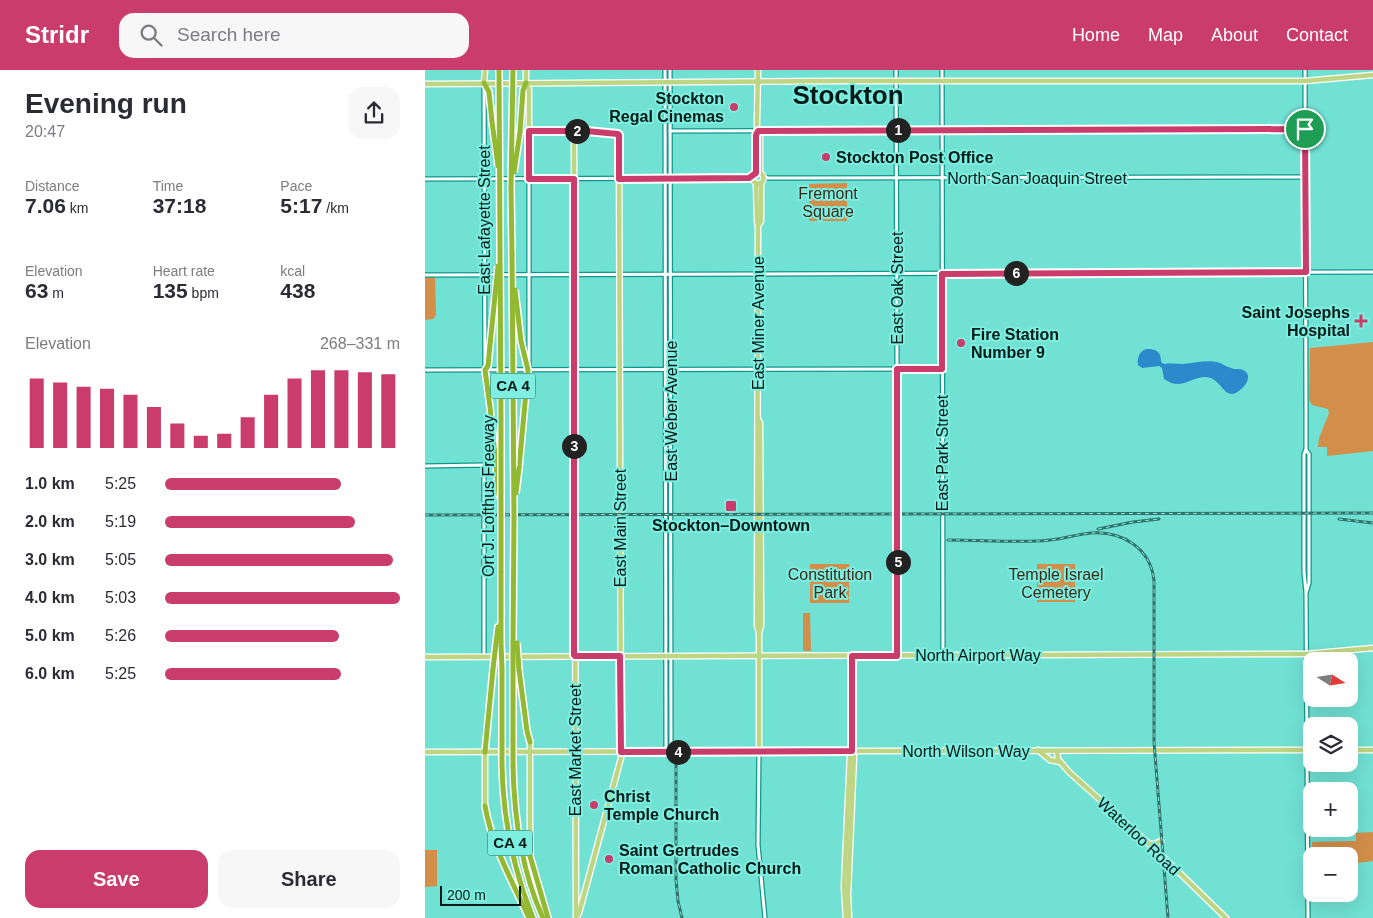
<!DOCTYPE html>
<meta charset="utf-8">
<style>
:root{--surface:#fff;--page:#f7f7f7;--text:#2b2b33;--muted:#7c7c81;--accent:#c93c6b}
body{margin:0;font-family:Helvetica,sans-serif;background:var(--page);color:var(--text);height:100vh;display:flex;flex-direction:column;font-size:19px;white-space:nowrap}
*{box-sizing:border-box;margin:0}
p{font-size:16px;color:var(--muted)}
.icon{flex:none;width:28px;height:28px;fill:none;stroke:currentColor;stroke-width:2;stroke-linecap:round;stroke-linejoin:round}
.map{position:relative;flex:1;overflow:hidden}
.drawer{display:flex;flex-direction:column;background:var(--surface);width:425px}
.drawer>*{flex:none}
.needle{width:32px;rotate:102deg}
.buttons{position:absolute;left:878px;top:582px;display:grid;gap:10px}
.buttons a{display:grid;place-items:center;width:55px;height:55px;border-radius:10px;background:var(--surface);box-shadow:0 5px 20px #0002;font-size:25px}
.scale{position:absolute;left:15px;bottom:12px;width:81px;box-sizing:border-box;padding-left:5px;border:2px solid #021a17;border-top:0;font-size:14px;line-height:18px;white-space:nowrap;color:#021a17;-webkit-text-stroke:4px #7deee0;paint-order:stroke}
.pin{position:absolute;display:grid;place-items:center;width:42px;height:42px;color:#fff;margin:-21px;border:2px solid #fff;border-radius:50%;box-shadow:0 1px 5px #0007}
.km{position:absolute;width:25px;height:25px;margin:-12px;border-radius:50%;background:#222;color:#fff;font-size:14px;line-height:25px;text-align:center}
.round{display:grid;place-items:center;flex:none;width:52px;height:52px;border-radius:15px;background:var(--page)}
.summary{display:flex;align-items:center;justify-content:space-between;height:85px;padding:0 25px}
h1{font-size:28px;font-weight:700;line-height:38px}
.stats{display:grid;grid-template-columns:repeat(3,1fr);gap:8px;height:85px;padding:5px 25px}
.stats div{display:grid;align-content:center}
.stats b{font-size:21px;font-weight:700}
.stats small{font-size:14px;font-weight:400}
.stats p{font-size:14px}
.chart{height:140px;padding:10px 25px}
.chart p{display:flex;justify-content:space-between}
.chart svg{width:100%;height:90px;margin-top:5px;stroke:var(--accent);stroke-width:6}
.primary-button{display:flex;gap:10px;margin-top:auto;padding:10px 25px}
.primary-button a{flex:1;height:58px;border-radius:15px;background:var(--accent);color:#fff;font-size:20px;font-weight:700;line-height:58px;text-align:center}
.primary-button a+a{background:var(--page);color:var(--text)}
ul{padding:0 25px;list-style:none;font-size:16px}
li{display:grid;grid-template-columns:80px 60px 1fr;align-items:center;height:38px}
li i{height:12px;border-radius:6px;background:var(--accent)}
header{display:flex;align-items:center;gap:30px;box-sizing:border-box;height:70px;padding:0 25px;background:var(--accent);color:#fff}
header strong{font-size:24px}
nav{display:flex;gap:28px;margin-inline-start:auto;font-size:18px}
.search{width:350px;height:45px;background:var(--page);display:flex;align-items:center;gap:12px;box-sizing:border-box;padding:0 18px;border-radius:15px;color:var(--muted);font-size:19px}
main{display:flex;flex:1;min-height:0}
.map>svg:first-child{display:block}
.green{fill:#d38f49}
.water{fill:#2b89cc}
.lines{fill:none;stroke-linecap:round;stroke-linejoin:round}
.minor-casing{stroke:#0e988c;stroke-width:5.5}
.major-casing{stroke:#fff;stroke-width:7}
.highway-casing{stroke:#fff;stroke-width:8}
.minor{stroke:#fff;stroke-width:3}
.major{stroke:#bed583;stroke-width:4.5}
.highway{stroke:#92b931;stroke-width:5}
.rail-casing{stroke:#33726a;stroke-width:3}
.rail{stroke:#7deee0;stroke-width:1;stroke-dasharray:4;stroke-linecap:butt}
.highway-bridge-casing{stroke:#fff;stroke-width:8;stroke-linecap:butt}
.highway-bridge{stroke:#92b931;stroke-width:5}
.route-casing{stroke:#fff;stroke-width:10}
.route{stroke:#c93c6b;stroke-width:6}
.poi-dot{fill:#c93c6b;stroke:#7deee0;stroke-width:2}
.labels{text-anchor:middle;stroke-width:4;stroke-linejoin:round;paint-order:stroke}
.shield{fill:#7deee0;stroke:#275a53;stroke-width:1}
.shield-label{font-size:15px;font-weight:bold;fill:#021a17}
.poi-label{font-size:16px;font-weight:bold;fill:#021a17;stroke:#7deee0;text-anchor:start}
.street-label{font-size:16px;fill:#021a17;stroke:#7deee0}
.park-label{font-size:16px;fill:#3c2a18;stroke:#7deee0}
.town-label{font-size:26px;font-weight:bold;fill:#021a17;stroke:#7deee0}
</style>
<header>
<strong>Stridr</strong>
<div class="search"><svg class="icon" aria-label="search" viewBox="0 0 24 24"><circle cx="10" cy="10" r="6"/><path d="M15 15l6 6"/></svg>Search here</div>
<nav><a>Home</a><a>Map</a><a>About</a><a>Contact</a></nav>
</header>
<main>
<section class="drawer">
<div class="summary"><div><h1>Evening run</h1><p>20:47</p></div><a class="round"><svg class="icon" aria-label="share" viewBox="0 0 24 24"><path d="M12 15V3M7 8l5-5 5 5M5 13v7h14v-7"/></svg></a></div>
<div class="stats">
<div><p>Distance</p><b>7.06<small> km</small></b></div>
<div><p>Time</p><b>37:18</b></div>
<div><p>Pace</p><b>5:17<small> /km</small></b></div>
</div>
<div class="stats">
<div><p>Elevation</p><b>63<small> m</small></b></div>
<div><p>Heart rate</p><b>135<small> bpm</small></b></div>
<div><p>kcal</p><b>438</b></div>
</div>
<div class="chart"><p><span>Elevation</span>268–331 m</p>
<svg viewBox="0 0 160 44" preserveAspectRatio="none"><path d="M5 44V10M15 44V12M25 44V14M35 44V15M45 44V18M55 44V24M65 44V32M75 44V38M85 44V37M95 44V29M105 44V18M115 44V10M125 44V6M135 44V6M145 44V7M155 44V8"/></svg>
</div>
<ul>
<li><b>1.0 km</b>5:25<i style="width:75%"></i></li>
<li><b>2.0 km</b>5:19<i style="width:81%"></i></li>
<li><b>3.0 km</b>5:05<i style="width:97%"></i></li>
<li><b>4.0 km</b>5:03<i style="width:100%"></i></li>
<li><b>5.0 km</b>5:26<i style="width:74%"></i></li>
<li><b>6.0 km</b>5:25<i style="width:75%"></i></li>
</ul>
<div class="primary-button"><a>Save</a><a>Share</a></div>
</section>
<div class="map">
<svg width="948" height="848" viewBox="0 0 948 848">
<rect width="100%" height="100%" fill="#70e1d3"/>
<g class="green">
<path d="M 422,113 L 422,151 L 384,151 L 384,114 Z"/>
<path d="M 0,205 L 4,205 L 10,208 L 11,244 L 10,247 L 8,249 L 0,250 Z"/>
<path d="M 948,272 L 948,381 L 902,386 L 902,377 L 893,377 L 894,368 L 904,343 L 903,339 L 887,335 L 884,330 L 885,278 Z"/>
<rect x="385" y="494" width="39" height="39"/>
<rect x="612" y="494" width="38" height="38"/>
<path d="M 378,543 L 385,543 L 386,581 L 378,581 Z"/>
<path d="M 948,762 L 948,791 L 924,794 L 924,786 L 887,786 L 887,772 L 931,771 L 931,763 Z"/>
<path d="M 0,780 L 12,780 L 12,816 L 0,817 Z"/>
</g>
<path class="water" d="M 721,279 C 731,279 736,281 736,292 L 739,294 C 746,293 752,294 758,294 C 770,293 781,290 792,292 C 797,293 801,297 806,298 C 810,300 814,298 818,300 C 831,306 816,323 807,324 C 797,324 794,306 779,307 C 764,308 756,321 739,309 L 737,298 L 734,296 L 717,298 L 713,295 C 712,288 714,282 721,279 Z"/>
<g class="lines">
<g class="minor-casing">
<g id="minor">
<path d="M 240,0 L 241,682"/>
<path d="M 245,0 L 246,681"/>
<path d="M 471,0 L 473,585"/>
<path d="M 517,0 L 518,585"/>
<path d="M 880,0 L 881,340 L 881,379 L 879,384 L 879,502 L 881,522"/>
<path d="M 59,14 L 60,300"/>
<path d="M 104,61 L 104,294"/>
<path d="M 245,61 L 880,59"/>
<path d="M 338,106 L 343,108 L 382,108 L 880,107"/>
<path d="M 0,109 L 324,108 L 328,110"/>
<path d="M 0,205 L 948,202"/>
<path d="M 0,300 L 517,299"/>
<path d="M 881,380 L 884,384 L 884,513 L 881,523 L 883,848"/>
<path d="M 0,396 L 59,395 L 59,587"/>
<path d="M 334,681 L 333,775 L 340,848"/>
<path d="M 427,681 L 427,586"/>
</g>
</g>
<g class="major-casing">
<g id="major">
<path d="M 101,0 L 101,13 L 104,20 L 104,61 L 161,61 L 194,65 L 196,688 L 154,843 L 151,848"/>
<path d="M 59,13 L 60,0"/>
<path d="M 0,14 L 415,11 L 880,11 L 948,5"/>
<path d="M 149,61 L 151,847"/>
<path d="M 333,61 L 335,65 L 335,103"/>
<circle cx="333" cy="108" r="5.5"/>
<path d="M 331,103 L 333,0"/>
<path d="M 331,113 L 332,151 L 333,156 L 332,556 L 334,562"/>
<path d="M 333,156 L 336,151 L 336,113"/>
<path d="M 333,349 L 335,353 L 336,538 L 336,556 L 334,562 L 334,681"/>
<path d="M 0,587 L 881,584 L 948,578"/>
<path d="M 613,680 L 625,690 L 635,692"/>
<path d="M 924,680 L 948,680"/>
<path d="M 632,681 L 633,689 L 644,702 L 728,777 L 801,848"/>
<path d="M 0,682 L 886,680"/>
<path d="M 60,682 L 60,736"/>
<path d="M 105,768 L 105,672"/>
<path d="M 724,774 L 730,774 L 736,771"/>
<path d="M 421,848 L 419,817 L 425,685 L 427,681"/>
<path d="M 424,848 L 423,824 L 429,686 L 427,681"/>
</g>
</g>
<g class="highway-casing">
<g id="highway">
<path d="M 59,13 L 64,22 L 67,52"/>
<path d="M 95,62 L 98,20 L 101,13"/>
<path d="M 86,117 L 87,184"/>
<path d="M 65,275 L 63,296 L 60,300 L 65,337 L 74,425"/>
<path d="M 94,398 L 103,300 L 96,271"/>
<path d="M 76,501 L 76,573"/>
<path d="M 71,573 L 73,557"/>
<path d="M 88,573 L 89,448"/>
<path d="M 77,599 L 77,671"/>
<path d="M 94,600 L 102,661 L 105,672"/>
<path d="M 88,671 L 88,600"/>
<path d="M 60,682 L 68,599"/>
<path d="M 77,695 C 78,748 88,799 108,848"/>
<path d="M 88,695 C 89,747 96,800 118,848"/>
<path d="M 60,736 C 67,776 87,811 104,848"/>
<path d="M 105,768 L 105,786 L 123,848"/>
</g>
</g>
<use href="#minor" class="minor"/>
<use href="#major" class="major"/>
<use href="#highway" class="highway"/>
<g class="rail-casing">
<g id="rail">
<path d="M 0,445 L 948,443"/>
<path d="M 914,449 L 948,453"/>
<path d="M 673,459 L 708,452 L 734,449"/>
<path d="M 523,470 C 553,470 583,472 612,471 C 630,471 648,465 666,463 C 697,461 726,478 729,511 L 729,672 L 743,848"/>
<path d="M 251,690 L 251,810 L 253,831 L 257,848"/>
</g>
</g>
<use href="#rail" class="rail"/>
<g class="highway-bridge-casing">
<g id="highway-bridge">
<path d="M 74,0 L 76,349 L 76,501"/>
<path d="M 67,52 L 73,96"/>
<path d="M 89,102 L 95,62"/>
<path d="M 86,117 L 88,0"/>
<path d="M 87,184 L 89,448"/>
<path d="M 90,220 L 96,271"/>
<path d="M 65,275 L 73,196"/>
<path d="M 91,423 L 94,398"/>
<path d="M 76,573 L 77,599"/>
<path d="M 92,573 L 94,600"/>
<path d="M 68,599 L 71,573"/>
<path d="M 88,600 L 88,573"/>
<path d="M 77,671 L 77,695"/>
<path d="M 88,671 L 88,695"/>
</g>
</g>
<use href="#highway-bridge" class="highway-bridge"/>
</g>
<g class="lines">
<g class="route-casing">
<path id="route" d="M 880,59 L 881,202 L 517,204 L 517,299 L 472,299 L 472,586 L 427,586 L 427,681 L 196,682 L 195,586 L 150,586 L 149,585 L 149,109 L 104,109 L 104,61 L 161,61 L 193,64 L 194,65 L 194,109 L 324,108 L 331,103 L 331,65 L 333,61 Z"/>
</g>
<use href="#route" class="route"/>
</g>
<g class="poi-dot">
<circle cx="309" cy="37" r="5"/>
<circle cx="401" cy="87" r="5"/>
<path d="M933.5 243.5h5v5h5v5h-5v5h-5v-5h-5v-5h5z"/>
<circle cx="536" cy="273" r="5"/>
<rect x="300" y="430" width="12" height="12" rx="2.5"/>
<circle cx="169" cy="735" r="5"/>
<circle cx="184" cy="789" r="5"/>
</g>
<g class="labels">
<g class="shield">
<rect x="65.5" y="303.5" width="45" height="25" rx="4"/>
<rect x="62.5" y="760.5" width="45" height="25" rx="4"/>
</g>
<g class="shield-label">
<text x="88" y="321">CA 4</text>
<text x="85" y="778">CA 4</text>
</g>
<g class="poi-label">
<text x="299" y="34" text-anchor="end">Stockton<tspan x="299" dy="18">Regal Cinemas</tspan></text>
<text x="411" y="93">Stockton Post Office</text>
<text x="925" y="248" text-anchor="end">Saint Josephs<tspan x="925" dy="18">Hospital</tspan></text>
<text x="546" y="270">Fire Station<tspan x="546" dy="18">Number 9</tspan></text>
<text x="306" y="461" text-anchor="middle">Stockton–Downtown</text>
<text x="179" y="732">Christ<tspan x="179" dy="18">Temple Church</tspan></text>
<text x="194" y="786">Saint Gertrudes<tspan x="194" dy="18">Roman Catholic Church</tspan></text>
</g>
<g class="street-label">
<text x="612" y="114">North San Joaquin Street</text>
<text transform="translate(59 150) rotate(-90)" y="6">East Lafayette Street</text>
<text transform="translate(472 218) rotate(-90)" y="6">East Oak Street</text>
<text transform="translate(333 253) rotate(-90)" y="6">East Miner Avenue</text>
<text transform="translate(246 341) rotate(-90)" y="6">East Weber Avenue</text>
<text transform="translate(517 383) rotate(-90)" y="6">East Park Street</text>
<text transform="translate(63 426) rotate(-90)" y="6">Ort J. Lofthus Freeway</text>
<text transform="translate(195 458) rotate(-90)" y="6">East Main Street</text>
<text x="553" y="591">North Airport Way</text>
<text transform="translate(150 680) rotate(-90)" y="6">East Market Street</text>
<text x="541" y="687">North Wilson Way</text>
<text transform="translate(714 766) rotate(43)" y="6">Waterloo Road</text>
</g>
<g class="park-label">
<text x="403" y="129">Fremont<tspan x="403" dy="18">Square</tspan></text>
<text x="405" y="510">Constitution<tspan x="405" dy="18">Park</tspan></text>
<text x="631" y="510">Temple Israel<tspan x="631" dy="18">Cemetery</tspan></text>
</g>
<g class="town-label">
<text x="423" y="34">Stockton</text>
</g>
</g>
</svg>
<div class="buttons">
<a><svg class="needle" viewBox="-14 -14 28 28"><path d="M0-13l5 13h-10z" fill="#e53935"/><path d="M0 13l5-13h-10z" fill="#7c7c81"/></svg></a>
<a><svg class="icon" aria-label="layers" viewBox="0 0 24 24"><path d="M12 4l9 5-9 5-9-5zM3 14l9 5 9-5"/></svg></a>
<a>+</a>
<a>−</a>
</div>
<div class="scale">200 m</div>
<div class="pin" style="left:880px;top:59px;background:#1e9e55"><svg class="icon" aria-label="arrive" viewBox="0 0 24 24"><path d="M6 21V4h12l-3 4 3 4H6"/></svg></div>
<b class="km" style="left:473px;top:60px">1</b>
<b class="km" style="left:152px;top:61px">2</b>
<b class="km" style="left:149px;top:376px">3</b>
<b class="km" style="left:253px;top:682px">4</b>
<b class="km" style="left:473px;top:492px">5</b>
<b class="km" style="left:591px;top:203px">6</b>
</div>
</main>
